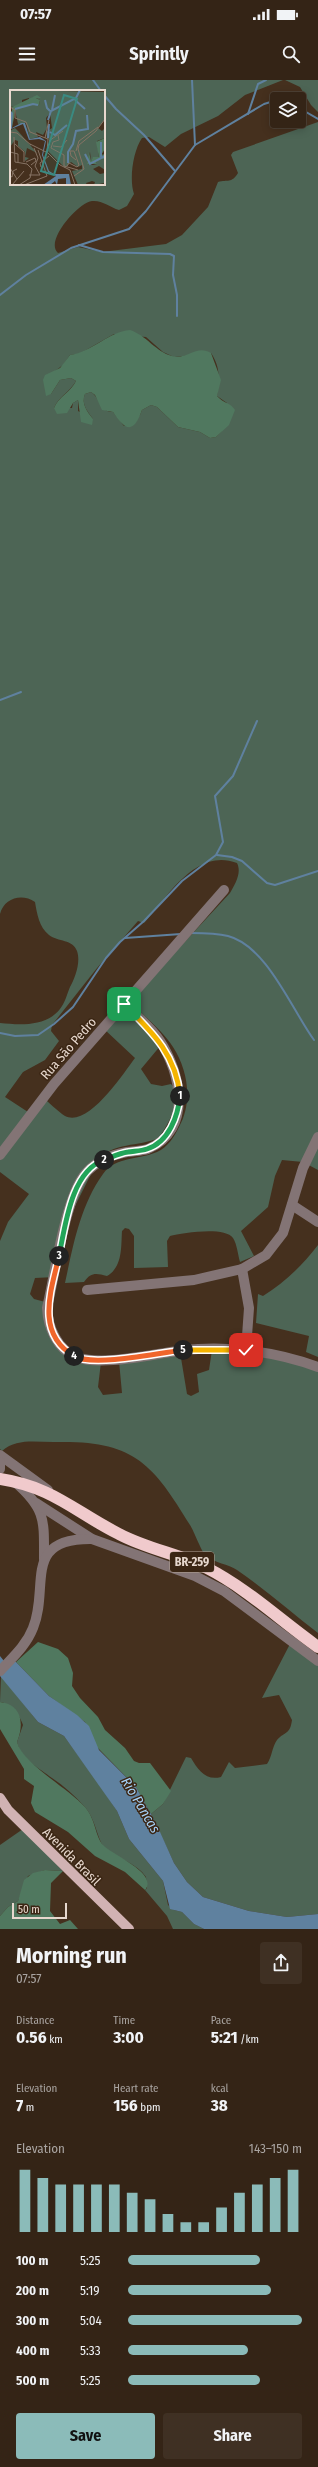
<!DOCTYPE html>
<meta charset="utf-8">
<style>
:root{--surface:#342416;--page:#3f3023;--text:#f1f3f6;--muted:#a9a4a1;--line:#4e4135;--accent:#8bbbb9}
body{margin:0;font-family:"Fira Sans Condensed",sans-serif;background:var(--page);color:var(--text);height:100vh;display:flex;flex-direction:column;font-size:15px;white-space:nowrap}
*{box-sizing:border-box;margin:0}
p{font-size:13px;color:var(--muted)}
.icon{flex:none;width:22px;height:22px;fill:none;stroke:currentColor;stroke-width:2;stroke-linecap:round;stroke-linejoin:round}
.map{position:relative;height:1849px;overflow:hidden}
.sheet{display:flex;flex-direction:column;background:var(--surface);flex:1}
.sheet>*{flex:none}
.tools{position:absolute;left:270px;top:12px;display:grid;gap:8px}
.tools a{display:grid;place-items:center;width:36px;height:36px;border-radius:4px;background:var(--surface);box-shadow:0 2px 10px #0003,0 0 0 1px var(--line);font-size:20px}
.scale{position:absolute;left:12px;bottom:10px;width:55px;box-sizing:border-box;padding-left:4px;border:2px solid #e7d8ce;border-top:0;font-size:11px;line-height:14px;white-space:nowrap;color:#e7d8ce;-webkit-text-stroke:3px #3b2614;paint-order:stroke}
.pin{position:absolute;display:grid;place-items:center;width:34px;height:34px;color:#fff;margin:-17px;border-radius:8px;box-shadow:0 2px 6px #0006}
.km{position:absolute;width:20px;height:20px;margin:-10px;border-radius:50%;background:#222;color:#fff;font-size:11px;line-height:20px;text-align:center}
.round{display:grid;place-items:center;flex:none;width:42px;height:42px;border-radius:4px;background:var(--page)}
.head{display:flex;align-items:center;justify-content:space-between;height:68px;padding:0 16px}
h1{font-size:22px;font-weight:700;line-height:30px}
.stats{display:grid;grid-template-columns:repeat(3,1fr);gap:6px;height:68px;padding:4px 16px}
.stats div{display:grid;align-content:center}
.stats b{font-size:17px;font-weight:700}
.stats small{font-size:11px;font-weight:400}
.stats p{font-size:11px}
.chart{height:112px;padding:8px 16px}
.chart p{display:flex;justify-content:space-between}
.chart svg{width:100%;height:72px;margin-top:4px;stroke:var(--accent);stroke-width:6}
.action{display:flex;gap:8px;margin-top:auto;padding:8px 16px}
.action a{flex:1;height:46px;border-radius:4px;background:var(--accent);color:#111;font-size:16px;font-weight:700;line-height:46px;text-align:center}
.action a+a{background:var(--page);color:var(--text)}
ul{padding:0 16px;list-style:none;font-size:13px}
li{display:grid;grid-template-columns:64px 48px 1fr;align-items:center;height:30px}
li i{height:10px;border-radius:5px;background:var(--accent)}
.status{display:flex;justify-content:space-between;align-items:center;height:28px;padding:0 20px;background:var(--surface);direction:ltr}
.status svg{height:11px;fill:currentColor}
header{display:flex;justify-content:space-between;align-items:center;height:52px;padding:0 16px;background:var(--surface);font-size:18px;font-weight:700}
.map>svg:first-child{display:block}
.green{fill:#4d6555;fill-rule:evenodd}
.forest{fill:#50785f}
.water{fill:#5f819f}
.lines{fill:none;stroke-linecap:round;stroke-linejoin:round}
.stream{stroke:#5f819f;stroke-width:2}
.minor{stroke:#837475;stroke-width:10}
.major{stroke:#d1b2b3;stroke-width:10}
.highway{stroke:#f0cacc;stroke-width:12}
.split-1-casing{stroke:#fff;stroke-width:8}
.split-2-casing{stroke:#fff;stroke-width:8}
.split-3-casing{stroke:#fff;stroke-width:8}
.split-4-casing{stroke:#fff;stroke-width:8}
.split-5-casing{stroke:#fff;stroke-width:8}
.split-6-casing{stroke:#fff;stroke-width:8}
.split-1{stroke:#f5b400;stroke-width:5}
.split-2{stroke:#22a559;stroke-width:5}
.split-3{stroke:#22a559;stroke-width:5}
.split-4{stroke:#f0652b;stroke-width:5}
.split-5{stroke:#f0652b;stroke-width:5}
.split-6{stroke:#f5b400;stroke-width:5}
.labels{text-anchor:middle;stroke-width:3;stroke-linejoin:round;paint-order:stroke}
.shield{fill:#3b2614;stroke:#b3a396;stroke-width:1}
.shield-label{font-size:12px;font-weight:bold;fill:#e7d8ce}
.street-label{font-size:13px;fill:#e7d8ce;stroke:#3b2614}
.water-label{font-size:14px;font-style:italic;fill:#a6d2f9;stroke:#3b2614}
.inset-river{fill:none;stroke:#5f819f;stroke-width:2}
.inset-road{fill:none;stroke:#867364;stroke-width:1}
.view{fill:#3a8a81;fill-opacity:0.15;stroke:#3a8a81;stroke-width:2}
.inset-edge{fill:none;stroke:#e7d8ce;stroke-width:2}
</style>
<div class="status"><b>07:57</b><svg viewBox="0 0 49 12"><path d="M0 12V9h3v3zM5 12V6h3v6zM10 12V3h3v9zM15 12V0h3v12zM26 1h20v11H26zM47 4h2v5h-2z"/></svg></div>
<header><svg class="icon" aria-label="menu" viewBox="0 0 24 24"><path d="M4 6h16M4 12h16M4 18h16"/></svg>Sprintly<svg class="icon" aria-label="search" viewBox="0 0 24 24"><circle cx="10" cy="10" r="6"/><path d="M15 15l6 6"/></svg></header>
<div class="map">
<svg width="318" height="1849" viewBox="0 0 318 1849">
<rect width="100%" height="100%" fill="#45301e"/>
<g class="green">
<path d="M 0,0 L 283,0 L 245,15 L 218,36 L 181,54 L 165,67 L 149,57 L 142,58 C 133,71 129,99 134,114 L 127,126 L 119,130 C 110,127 102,120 92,121 C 79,122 44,161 58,173 L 78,167 L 102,172 L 166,164 L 182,155 L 208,127 L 218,102 C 228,99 231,104 238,93 L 231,75 L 233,72 L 318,42 L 318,1090 L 303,1082 L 282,1080 L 275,1096 L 268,1127 L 241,1151 L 254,1176 L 240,1182 C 238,1175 237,1164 233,1158 C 225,1146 182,1153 170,1156 L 167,1161 L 168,1187 L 134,1188 L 134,1156 L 129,1149 L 125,1148 L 122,1151 C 121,1166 123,1187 107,1196 C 96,1193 91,1192 84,1202 L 65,1203 C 73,1166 80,1126 103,1094 C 116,1076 139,1080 157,1072 C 168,1067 174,1057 179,1047 C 193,1022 188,990 173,967 C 163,951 146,938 133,925 L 131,920 L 230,813 C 235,804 242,793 237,783 C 196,767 167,817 144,843 L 138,841 L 97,888 L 52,945 L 51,951 L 59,961 L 45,980 L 23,992 L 5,1017 L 28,1032 L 41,1016 C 49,1022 57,1031 65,1036 C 88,1048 123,994 135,978 L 104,949 L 121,934 L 129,935 L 161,965 L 141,989 L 151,1004 L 162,1006 L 171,1004 C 185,1019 167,1045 159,1058 C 138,1067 113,1062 98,1080 L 68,1140 L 55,1197 L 35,1198 L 30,1214 L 34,1219 L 49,1223 L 51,1245 L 68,1270 L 101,1282 L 98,1307 L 103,1315 L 122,1313 L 119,1281 L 180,1272 L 187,1314 L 191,1316 L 199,1312 L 197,1294 L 209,1290 L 212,1270 L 242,1271 L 318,1288 L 318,1553 C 291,1532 265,1509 237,1490 C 228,1484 215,1483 206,1476 C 202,1473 194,1451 190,1445 C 153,1384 134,1361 59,1362 C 39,1363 18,1357 2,1371 L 0,1369 L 0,1161 L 8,1142 L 29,1114 L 0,1092 L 0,943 C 20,945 46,947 60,929 C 65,923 67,914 70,907 C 75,898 81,882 77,871 C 73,859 58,862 49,855 C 39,847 37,834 35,822 C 22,813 4,818 0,834 ZM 11,11 L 104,11 L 104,104 L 11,104 ZM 114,254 L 146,257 L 163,272 L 174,277 L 211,273 C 222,290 218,299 217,316 L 227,323 L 222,351 L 216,357 L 210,358 L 200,352 L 178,347 L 157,327 L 151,325 L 142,330 L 140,335 L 124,346 L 113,332 C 98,331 101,319 91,312 L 85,314 C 81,324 87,331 93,339 L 78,331 L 78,320 L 73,323 L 72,328 L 54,328 C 58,317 70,312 76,301 L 71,298 L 60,300 L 51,314 L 55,291 L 63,285 L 70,275 L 79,274 Z"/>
<path d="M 285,0 L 318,0 L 318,32 L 311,25 L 300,7 Z"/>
<path d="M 318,1165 L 318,1277 L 306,1272 L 309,1256 L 256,1243 L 258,1214 L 263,1216 C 285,1202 302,1186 318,1165 Z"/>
<path d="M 290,1564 L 318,1586 L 318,1834 L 287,1837 L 249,1831 L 203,1817 L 187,1802 L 174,1783 L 151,1734 L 163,1724 L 186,1677 L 191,1678 C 198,1690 206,1701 221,1697 L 229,1682 L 235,1688 L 267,1684 C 272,1677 272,1667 277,1660 C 285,1651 290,1655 292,1640 L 279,1615 L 262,1618 Z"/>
<path d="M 1,1596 L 38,1642 L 64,1656 L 99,1704 L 117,1731 L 129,1759 L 163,1801 L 168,1825 L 174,1830 L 182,1832 L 194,1844 L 204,1849 L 173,1849 L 167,1836 L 145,1810 L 147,1808 L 146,1797 L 142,1792 C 132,1782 115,1777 104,1767 C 97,1759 96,1739 84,1726 C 75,1716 64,1706 52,1698 C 39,1688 21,1679 17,1662 L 23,1645 C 20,1635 10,1623 0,1622 Z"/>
<path d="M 23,1749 L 63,1791 L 45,1790 L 28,1796 L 18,1821 L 8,1827 L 0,1836 L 0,1765 Z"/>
</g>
<g class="forest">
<path d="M 130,250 C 146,255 156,272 172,276 C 187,280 197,264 211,273 L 221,300 L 217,316 C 223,323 231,323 235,330 L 229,345 L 216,357 L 210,358 L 200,352 L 178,347 L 157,327 L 151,325 L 142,330 C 134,353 126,352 113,332 L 102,330 L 95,315 L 91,312 L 85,314 C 81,324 87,331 93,339 L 92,345 L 81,342 L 78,320 L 73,323 L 67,333 L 57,334 L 54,328 C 58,317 71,312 76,301 L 71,298 L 60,300 L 51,314 L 46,316 L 43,300 L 45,295 L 60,288 L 70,275 C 92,272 108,252 130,250 Z"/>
<path d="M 38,1562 L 58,1569 L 68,1578 L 73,1593 L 72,1606 L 80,1618 L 98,1637 L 105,1650 L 125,1668 L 134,1681 L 139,1683 L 150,1683 L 171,1711 L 163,1724 L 151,1734 L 136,1707 L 95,1665 L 85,1642 L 49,1616 L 16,1582 Z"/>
<path d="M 0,1622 C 23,1625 24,1645 17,1662 C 23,1684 68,1708 85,1727 C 96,1740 95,1756 103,1765 C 112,1775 159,1793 145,1810 L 125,1792 L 95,1776 L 68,1752 L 35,1732 L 31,1723 L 34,1706 L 24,1699 L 24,1689 L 0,1649 Z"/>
<path d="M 45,1790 L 63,1791 L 51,1803 L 50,1831 L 60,1844 L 70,1840 L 78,1849 L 0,1849 L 0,1836 L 8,1827 L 18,1821 L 24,1800 L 33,1793 Z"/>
</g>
<path class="water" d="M 0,1576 L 4,1581 L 16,1582 L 49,1616 L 77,1635 L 89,1646 L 99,1670 L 136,1707 L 156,1743 L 174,1783 L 187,1802 L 203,1817 L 249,1831 L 287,1837 L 318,1834 L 318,1849 L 204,1849 L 194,1844 L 182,1832 L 170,1829 L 163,1801 L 129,1759 L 117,1731 L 64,1656 L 38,1642 L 0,1596 Z"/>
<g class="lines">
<g class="stream">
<path d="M 93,0 L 101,11"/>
<path d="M 192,0 L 195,65"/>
<path d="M 104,15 L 116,29 L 144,55 L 175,91"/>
<path d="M 299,28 L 318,39"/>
<path d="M 248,34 L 258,4 L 266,0"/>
<path d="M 79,165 L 103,172 L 170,174 L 174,176 L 173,195 L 177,215 L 177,236"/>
<path d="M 0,215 L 26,195 L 71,168 L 129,149 L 146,131 L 195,65 L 264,24 L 277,20"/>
<path d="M 0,620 L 21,612"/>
<path d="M 217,775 L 232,777 L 242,781 L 267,803 L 275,805 L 318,791"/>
<path d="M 191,853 C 203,853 216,853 228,856 C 267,866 292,930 314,960"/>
<path d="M 125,858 L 181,854"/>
<path d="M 0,953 L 15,956 L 38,955 L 54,944 L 73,927 L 106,878 L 120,862 L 144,841 L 182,801 L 216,775 L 223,762 L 215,716 L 233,696 L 257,641"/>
</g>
<g class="minor">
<path d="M 124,924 C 136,935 151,947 160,961 C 181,993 193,1050 148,1069 C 142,1071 133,1071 127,1072 C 111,1075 95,1082 85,1094 C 65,1119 55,1194 47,1228 C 48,1247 57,1270 77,1277 C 106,1288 165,1270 198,1269 C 239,1267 280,1273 318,1287"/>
<path d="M 0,1075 L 54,1004 L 224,810"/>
<path d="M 292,1125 L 318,1142"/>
<path d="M 242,1189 L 249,1228 L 246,1270"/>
<path d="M 87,1210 L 194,1200 L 242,1189 L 266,1175 L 283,1153 L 303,1088 L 318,1057"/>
<path d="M 0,1375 L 48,1410"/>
<path d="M 0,1382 L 0,1389"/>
<path d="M 15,1402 C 46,1429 44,1440 44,1479"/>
<path d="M 36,1423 L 92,1459 L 195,1496 L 224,1511 L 318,1581"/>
<path d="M 0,1591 C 12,1578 26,1566 33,1548 C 50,1507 21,1458 92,1459"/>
</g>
<path class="major" d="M 0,1718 L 8,1730 L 129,1849"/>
<path class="highway" d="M 0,1399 C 53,1407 75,1432 119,1454 C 147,1469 179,1474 207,1488 C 248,1509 281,1541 318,1567"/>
</g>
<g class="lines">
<g class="split-1-casing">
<path id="split-1" d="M 124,924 C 152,952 176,974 180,1016"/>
</g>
<g class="split-2-casing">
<path id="split-2" d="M 104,1080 C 112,1077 120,1073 128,1072 C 134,1071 141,1071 147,1069 C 169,1062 178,1036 180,1016"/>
</g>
<g class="split-3-casing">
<path id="split-3" d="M 59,1176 C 65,1147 71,1091 104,1080"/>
</g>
<g class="split-4-casing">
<path id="split-4" d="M 59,1176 C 51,1211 35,1253 74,1276"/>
</g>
<g class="split-5-casing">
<path id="split-5" d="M 74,1276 C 92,1287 160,1273 183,1270"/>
</g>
<g class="split-6-casing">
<path id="split-6" d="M 183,1270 L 246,1270"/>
</g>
<use href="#split-1" class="split-1"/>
<use href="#split-2" class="split-2"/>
<use href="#split-3" class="split-3"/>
<use href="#split-4" class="split-4"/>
<use href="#split-5" class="split-5"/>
<use href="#split-6" class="split-6"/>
</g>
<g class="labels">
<rect class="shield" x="170" y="1472" width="44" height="20" rx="3"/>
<g class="shield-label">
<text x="192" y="1486">BR-259</text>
</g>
<g class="street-label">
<text transform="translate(68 968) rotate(-49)" y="5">Rua São Pedro</text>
<text transform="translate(72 1776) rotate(45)" y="5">Avenida Brasil</text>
</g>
<g class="water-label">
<text transform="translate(141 1725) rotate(59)" y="5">Rio Pancas</text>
</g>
</g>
<g transform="translate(10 10)">
<rect width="95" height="95" fill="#45301e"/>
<path d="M 0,0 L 95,2 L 95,29 L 88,38 L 92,41 L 95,38 L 95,48 L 87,51 L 89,68 L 83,68 L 81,71 L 80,62 L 77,71 L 78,74 L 83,75 L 87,74 L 86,71 L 90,68 L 95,70 L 95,80 L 89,76 L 83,79 L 90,84 L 95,83 L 94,93 L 84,95 L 85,92 L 82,91 L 76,93 L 77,95 L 68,95 L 62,81 L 72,79 L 72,75 L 68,77 L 61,72 L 55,78 L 38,61 L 41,51 L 37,48 L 36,42 L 42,38 L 40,23 L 36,28 L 37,38 L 33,45 L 26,42 L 28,47 L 20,49 L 16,33 L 8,34 L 5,20 L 23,13 L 29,15 L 30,10 L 26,8 L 29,7 L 23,7 L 20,14 L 18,13 L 19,8 L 12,10 L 12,15 L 0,17 ZM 0,38 L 1,40 L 5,38 L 8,41 L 27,63 L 17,58 L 15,67 L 19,68 L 15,71 L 15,62 L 8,56 L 8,51 L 5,50 L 0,57 Z" fill="#4d6555"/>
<path d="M 27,5 L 31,8 L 26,8 L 30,10 L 29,15 L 23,14 L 5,20 L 4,28 L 2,37 L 2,17 ZM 95,48 L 95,59 L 91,65 L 95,64 L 95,70 L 90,68 L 86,71 L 87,74 L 77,74 L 79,62 L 81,71 L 83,67 L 89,67 L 86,52 Z" fill="#50785f"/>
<path d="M 1,21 L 3,23 L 2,38 L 11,33 L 15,33 L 20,49 L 30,47 L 36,51 L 33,65 L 39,81 L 44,84 L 59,84 L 61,95 L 56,95 L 56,88 L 48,89 L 47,95 L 45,91 L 40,95 L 33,95 L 46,86 L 38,82 L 32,65 L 35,51 L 29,49 L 19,50 L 13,34 L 1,39 Z" fill="#5f819f"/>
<path class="inset-river" d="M 35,10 L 37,18 L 40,21M 65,10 L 75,19M 5,19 L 23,14 L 28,15M 42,20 L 45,5M 38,30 L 41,21 L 66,8 L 70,0M 40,42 L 45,45 L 57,35M 38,48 L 39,34M 91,52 L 91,67M 75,64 L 80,74 L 95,66M 58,73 L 58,62 L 63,54 L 66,41 L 78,39 L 77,25"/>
<path class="inset-road" d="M 0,17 L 5,20 L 5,28 L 16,32 L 20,42 L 38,49 L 37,62M 0,42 L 7,43 L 21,55M 48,45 L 49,50 L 43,52 L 41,58 L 54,65 L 54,76 L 68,80M 4,47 L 5,72 L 17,74 L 22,79 L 20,88 L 9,95M 35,48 L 39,30M 39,51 L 53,41M 5,54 L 14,62 L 14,72M 20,54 L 38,63 L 50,75 L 60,80 L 65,95M 43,56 L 51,57 L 57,50M 24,58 L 28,68 L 25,76M 64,61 L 60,61 L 61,66 L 66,70M 66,61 L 69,51 L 88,37M 0,62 L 8,64 L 8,72M 16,72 L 25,68 L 26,71 L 21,75M 57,76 L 59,73 L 67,77 L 69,75 L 64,61M 31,77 L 30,73 L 39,66M 0,78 L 7,89M 19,85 L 30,85 L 25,76M 0,86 L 2,87 L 3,81 L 7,79M 64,86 L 74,79 L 68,59 L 69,55 L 86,41 L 95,29M 2,95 L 14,81M 14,95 L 37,86 L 28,60"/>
<path class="view" d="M 54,5 L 67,9 L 44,85 L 31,81 Z"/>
<rect width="95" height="95" class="inset-edge"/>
</g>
</svg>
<div class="tools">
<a><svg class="icon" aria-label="layers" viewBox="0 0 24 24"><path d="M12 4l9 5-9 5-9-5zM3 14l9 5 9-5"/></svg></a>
</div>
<div class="scale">50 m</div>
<div class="pin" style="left:124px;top:924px;background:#1e9e55"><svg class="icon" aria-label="arrive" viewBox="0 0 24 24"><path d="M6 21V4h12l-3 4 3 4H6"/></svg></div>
<div class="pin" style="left:246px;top:1270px;background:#d93025"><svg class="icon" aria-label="check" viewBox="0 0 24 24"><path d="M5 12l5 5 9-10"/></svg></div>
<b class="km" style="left:180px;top:1016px">1</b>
<b class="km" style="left:104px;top:1080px">2</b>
<b class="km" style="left:59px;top:1176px">3</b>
<b class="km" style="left:74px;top:1276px">4</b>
<b class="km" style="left:183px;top:1270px">5</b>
</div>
<section class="sheet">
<div class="head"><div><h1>Morning run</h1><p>07:57</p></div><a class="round"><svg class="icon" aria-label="share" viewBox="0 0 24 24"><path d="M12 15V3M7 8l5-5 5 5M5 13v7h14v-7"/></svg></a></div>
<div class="stats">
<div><p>Distance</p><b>0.56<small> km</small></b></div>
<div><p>Time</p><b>3:00</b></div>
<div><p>Pace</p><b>5:21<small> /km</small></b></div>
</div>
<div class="stats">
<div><p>Elevation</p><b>7<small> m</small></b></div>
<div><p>Heart rate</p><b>156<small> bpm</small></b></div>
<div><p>kcal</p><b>38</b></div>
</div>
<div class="chart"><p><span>Elevation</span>143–150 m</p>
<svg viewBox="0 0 160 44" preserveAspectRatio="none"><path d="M5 44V6M15 44V11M25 44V15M35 44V15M45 44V15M55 44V15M65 44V20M75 44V24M85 44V33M95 44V38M105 44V38M115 44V29M125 44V20M135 44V15M145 44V11M155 44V6"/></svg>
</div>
<ul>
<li><b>100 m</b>5:25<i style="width:76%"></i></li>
<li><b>200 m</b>5:19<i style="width:82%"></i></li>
<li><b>300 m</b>5:04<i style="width:100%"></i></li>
<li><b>400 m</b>5:33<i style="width:69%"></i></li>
<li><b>500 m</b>5:25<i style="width:76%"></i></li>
</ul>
<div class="action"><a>Save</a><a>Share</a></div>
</section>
